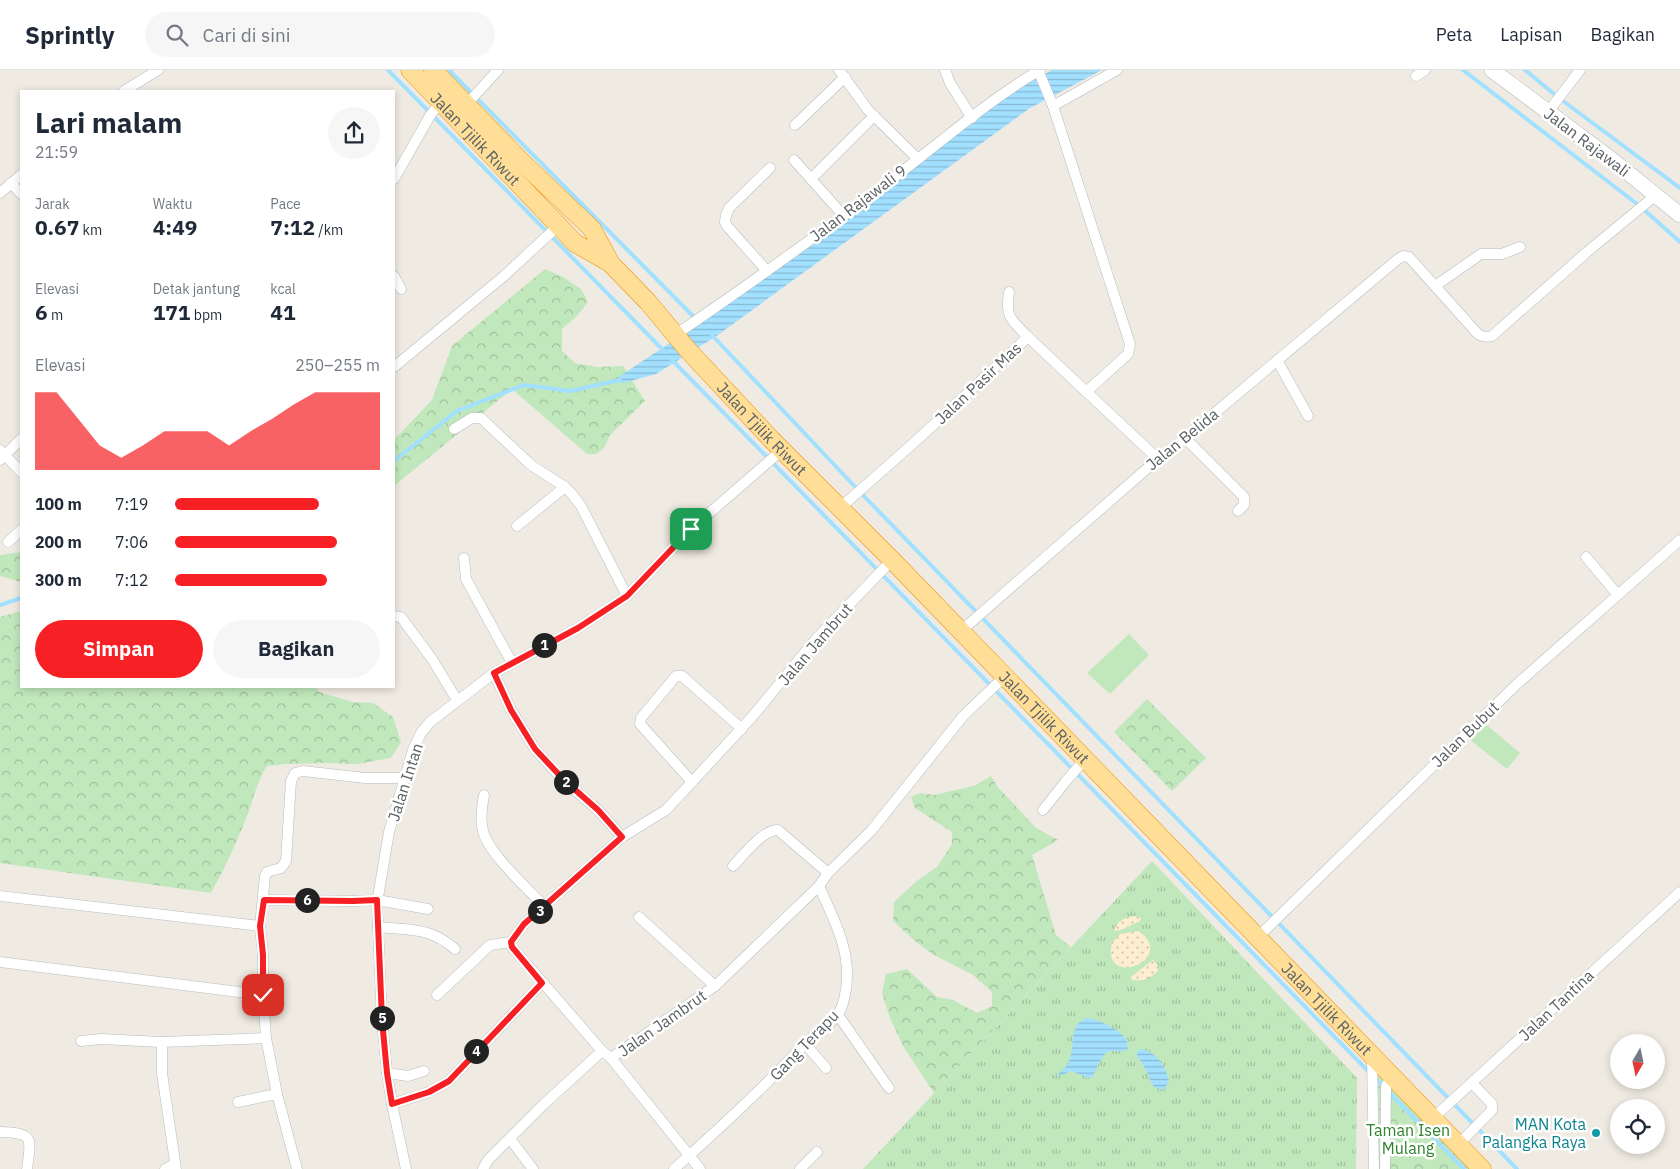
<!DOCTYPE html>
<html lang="id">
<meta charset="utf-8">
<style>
:root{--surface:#fff;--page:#f6f6f7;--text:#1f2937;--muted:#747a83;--line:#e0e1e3;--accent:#f72024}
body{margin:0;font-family:"IBM Plex Sans",sans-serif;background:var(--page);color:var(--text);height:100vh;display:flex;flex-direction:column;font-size:19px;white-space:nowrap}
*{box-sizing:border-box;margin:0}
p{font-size:16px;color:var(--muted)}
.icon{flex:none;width:28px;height:28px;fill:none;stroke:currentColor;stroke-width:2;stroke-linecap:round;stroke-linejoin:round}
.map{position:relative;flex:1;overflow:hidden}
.drawer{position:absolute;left:20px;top:20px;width:375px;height:598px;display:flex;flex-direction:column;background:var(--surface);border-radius:0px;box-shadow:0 2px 8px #0003}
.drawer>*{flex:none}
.needle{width:32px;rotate:189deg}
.controls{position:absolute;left:1610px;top:964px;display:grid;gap:10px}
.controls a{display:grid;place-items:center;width:55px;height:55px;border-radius:50%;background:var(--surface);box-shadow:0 2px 8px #0003;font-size:25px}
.pin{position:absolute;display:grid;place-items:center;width:42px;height:42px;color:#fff;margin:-21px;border-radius:10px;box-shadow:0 2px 8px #0006}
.km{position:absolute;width:25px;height:25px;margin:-12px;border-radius:50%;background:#222;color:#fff;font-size:14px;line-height:25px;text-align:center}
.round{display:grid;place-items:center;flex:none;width:52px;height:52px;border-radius:26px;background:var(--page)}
.headline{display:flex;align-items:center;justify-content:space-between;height:85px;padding:0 15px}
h1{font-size:28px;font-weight:700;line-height:38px}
.metrics{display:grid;grid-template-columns:repeat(3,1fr);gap:8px;height:85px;padding:5px 15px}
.metrics div{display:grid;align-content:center}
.metrics b{font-size:21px;font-weight:700}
.metrics small{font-size:14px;font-weight:400}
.metrics p{font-size:14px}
.chart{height:140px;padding:10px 15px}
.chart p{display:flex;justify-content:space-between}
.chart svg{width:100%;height:90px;margin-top:5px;fill:var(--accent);opacity:.7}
.action{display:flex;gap:10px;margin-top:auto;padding:10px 15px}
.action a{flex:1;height:58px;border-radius:30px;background:var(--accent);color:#fff;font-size:20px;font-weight:700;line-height:58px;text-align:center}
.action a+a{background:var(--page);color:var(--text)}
ul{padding:0 15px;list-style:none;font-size:16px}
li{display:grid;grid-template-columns:80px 60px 1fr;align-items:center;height:38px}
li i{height:12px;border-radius:6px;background:var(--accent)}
header{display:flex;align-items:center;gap:30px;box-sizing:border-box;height:70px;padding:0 25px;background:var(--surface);border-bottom:1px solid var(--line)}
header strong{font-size:24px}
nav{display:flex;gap:28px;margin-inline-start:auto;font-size:18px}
.search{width:350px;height:45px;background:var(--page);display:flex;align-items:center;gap:12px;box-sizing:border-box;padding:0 18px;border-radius:28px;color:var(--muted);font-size:19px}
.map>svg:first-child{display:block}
.grass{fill:url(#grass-tufts)}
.forest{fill:url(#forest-crowns)}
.sand{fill:url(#sand-dots)}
.garden{fill:#c1e8bc}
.water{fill:url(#water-rules)}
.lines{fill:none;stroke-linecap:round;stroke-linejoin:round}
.stream{stroke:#a2e0ff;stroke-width:4}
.minor-casing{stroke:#b7bbc0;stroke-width:11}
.secondary-casing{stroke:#b6bbc0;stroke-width:16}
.trunk-casing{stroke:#f18e00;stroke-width:19}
.minor{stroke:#fff;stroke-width:10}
.secondary{stroke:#fff;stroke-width:15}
.trunk{stroke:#ffde98;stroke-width:18}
.route-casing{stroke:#fff;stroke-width:10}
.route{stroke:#f72024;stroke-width:6}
.culture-dot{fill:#0f9aa8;stroke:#fff;stroke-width:2}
.labels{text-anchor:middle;stroke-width:5;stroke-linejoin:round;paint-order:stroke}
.street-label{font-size:16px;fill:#5a6064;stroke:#fff}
.culture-label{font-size:16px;fill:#0d838f;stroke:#fff;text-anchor:end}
.park-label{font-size:16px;fill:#30822d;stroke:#fff}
</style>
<header>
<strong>Sprintly</strong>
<div class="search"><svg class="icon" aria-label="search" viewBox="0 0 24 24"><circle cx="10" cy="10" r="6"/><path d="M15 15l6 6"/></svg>Cari di sini</div>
<nav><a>Peta</a><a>Lapisan</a><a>Bagikan</a></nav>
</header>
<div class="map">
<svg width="1680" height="1099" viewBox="0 0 1680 1099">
<defs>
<pattern id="grass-tufts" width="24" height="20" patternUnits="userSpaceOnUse" patternTransform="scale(1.25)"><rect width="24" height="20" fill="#c1e8bc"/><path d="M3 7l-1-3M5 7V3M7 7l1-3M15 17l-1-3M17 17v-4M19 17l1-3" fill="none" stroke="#a0bf9c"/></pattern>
<pattern id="forest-crowns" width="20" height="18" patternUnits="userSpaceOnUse" patternTransform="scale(1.25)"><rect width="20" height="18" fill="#c1e8bc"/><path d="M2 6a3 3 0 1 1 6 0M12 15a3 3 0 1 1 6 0" fill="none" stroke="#a0bf9c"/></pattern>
<pattern id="sand-dots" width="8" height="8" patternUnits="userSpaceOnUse" patternTransform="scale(1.25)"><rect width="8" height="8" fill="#fdeecf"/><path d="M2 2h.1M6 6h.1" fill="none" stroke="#d0c4ac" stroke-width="1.8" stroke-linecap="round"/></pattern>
<pattern id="water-rules" width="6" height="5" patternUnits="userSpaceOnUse" patternTransform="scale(1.25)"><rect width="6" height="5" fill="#a2e0ff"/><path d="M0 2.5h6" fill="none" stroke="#87b9d2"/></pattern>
</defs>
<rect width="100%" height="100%" fill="#efebe2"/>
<path class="grass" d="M 1152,791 L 1357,1008 L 1356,1099 L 863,1099 Z"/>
<g class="forest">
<path d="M 545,199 L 563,207 L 581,219 L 588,232 L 577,246 L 562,259 L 562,281 L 575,293 L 597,297 L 623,296 L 645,331 L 610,365 L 604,378 L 596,384 L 587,384 L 512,319 L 394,416 L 394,370 L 432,330 L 452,276 Z"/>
<path d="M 21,482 L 21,512 L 0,506 L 0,485 Z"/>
<path d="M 21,541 L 21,616 L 315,616 L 319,622 L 353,632 L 373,633 L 393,647 L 401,672 L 391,688 L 357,694 L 324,693 L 286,694 L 267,696 C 255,715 253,732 245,751 C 235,776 224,800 211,823 L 0,793 L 0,547 Z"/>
<path d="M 1147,629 L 1206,688 L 1172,721 L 1114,662 Z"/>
<path d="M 991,706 L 997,716 L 1036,758 L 1058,770 L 1032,785 L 1056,865 L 1071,877 L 934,1023 L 903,976 L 890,948 L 882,923 L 886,904 L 907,899 L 937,927 L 953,930 L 977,943 L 992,936 L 992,922 L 973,905 L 934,885 L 915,871 L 893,851 L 894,832 L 918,810 L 937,797 L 952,774 L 952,762 L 915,738 L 911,727 L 920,723 L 934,725 L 974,716 Z"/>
<path d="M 1378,996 L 1477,1099 L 1379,1099 Z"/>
</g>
<g class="sand">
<path d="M 1135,846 L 1141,848 L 1140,851 L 1121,860 L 1114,861 C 1116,851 1126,847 1135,846 Z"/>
<path d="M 1138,861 C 1180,888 1101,921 1112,873 L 1120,864 Z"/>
<path d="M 1153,890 L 1158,895 L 1158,901 C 1150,908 1142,913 1131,909 L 1131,907 Z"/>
</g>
<g class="garden">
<path d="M 1129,564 L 1149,585 L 1110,624 L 1087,603 Z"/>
<path d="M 1484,653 L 1520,683 L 1507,699 L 1470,670 Z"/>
</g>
<g class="water">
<path d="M 1052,0 L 1102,0 L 1030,38 L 715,267 L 656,304 L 623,313 L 616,312 L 620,306 L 703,251 L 1014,20 Z"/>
<path d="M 1086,948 C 1097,948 1123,961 1127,971 C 1127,972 1128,979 1128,979 C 1122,984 1110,978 1105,984 C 1100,989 1096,1000 1093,1006 L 1089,1008 L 1071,1001 L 1062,1005 L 1056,1006 C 1061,1001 1067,997 1069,991 C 1076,974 1067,958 1086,948 Z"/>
<path d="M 1140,979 C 1156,981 1166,996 1169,1011 L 1164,1020 L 1154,1017 C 1147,1005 1146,996 1137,986 L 1137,982 Z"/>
</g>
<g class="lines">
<g class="stream">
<path d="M 388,0 L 665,282"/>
<path d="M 449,0 L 696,249"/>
<path d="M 1463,0 L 1641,137 L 1680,172"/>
<path d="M 1525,0 L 1559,28 L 1680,118"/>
<path d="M 711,264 L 859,421 L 1517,1099"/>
<path d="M 671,289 L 1369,1002"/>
<path d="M 394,391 L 457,341 L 524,315 L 570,321 L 620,310"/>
<path d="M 0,535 L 21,528"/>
<path d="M 1374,1007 L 1464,1099"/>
</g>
<g class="minor-casing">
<g id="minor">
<path d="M 839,0 L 868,40 L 918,89"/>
<path d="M 945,0 L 950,13 L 972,48"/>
<path d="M 1038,0 L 1053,36 L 1130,274 L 1128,284 L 1086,322"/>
<path d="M 1416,6 L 1425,0"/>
<path d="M 124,21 L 158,0"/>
<path d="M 466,35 L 498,0"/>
<path d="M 1053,36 L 1117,0"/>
<path d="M 1548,42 L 1580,0"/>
<path d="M 795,55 L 845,7"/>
<path d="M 794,90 L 843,145"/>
<path d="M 812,108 L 874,46"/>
<path d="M 394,109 L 431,44 L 441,33"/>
<path d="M 11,113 L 21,124"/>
<path d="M 0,123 L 21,105"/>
<path d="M 767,201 L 727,156 L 725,152 L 726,145 L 729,138 L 770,98"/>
<path d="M 394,206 L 401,219"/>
<path d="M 1435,216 L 1481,184 L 1502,184 L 1520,177"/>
<path d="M 1009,222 C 1005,248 1011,249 1028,267"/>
<path d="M 675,265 C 748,215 820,164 891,110 C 940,73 987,31 1040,0"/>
<path d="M 1277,290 L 1308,346"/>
<path d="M 394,297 L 504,206 L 558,156"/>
<path d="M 454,359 L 472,348 L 481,348 L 531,395 L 565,417 L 572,424 L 581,436 L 627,526"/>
<path d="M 1185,368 L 1244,427 L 1244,435 L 1238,441"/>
<path d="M 0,380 L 21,402"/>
<path d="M 0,390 L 21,369"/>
<path d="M 840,438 L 917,370 L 1028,267 L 1158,389"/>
<path d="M 517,456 L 565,417"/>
<path d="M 8,472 L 21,460"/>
<path d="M 1586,487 L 1618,525"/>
<path d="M 464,488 L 466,509 L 512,593"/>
<path d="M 892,490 L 816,569 L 752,647 L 666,740 L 622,767 L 524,854 L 511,872 L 512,877 L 602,981 L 611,988 L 715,916 L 819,816 L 828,803 L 871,761 L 964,645 L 1004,607"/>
<path d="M 394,546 L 401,547 L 412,562 L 432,589 L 457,630"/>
<path d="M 961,561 L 1158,389 L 1185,368 L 1398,189 L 1403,186 L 1409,187 L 1476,262 C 1481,267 1485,268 1492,266 L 1587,182 L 1656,125"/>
<path d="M 494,603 L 511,640 L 535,679 L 563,710 L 598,740 L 622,767"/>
<path d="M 692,712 L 640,654 L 641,648 L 676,606 L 682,606 L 742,659"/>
<path d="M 484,725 C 482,737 480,749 483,761 C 488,783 528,819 545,837"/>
<path d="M 1043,740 L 1066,711 L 1085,689"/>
<path d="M 733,796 C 744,785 762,760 778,760 L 828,803"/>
<path d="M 0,826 L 260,856"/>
<path d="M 264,830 L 353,831 L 377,830 L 428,839"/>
<path d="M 639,847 L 715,916"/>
<path d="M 378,857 C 409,860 430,857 455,879"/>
<path d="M 1258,867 L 1516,615 L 1680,470"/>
<path d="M 0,892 L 263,925"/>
<path d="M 437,925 L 490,875 L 511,872"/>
<path d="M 838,945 L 889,1018"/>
<path d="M 81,971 L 101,969 L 162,972"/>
<path d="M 805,974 L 826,998"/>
<path d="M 1372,985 L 1374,1099"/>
<path d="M 611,988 L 700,1099"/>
<path d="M 387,1003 L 408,1006 L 424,1001"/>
<path d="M 238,1032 L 277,1024"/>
<path d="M 392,1034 L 429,1022 L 449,1011 L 542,913"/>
<path d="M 1432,1049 L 1680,822"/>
<path d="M 0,1062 C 35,1063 31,1068 27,1099"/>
<path d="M 510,1069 L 533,1099"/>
<path d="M 1457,1076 L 1492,1040 L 1492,1034 L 1472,1013"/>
<path d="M 165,1099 L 174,1094"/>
<path d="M 176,1099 L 162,1003 L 162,972 L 266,968"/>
<path d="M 297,1099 L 277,1024 L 266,968 L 263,925 L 263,885 L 260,856 L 265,806 L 267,802 L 281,798 L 286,791 L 291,711 L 295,703 L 303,701 L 365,708 L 404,708"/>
<path d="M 406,1099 L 392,1034 L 387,1003 L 382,950 L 377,833 L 389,762 L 413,680 L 421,663 L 430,652 L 494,603 L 578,558 L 627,526 L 691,459 L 782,380"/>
<path d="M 483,1099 L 488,1090 L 544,1034 L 602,981"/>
<path d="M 674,1099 C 718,1060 762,1019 803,976 C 813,965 827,957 837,946 C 844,936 847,918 847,906 C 848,874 831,844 819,816"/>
<path d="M 800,1099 L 817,1082"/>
<path d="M 1385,1099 L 1386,1016 L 1392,1006"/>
</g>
</g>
<g class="secondary-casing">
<path id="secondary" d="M 1492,0 L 1611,89 L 1680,145"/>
</g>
<g class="trunk-casing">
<g id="trunk">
<path id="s1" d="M 410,0 L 575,173 L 610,193"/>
<path id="s2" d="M 433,0 L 522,92 L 592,159 L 611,194 L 648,232 L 687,279 L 771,369 L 892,490 L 1482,1099"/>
</g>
</g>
<use href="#minor" class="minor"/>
<use href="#secondary" class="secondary"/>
<use href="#trunk" class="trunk"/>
</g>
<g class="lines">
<g class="route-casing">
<path id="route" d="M 263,925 L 263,885 L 260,856 L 264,830 L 353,831 L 377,830 L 382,950 L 387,1003 L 392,1034 L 429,1022 L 449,1011 L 542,913 L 512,877 L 511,872 L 524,854 L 622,767 L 598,740 L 564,710 L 535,679 L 511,640 L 494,603 L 578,558 L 627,526 L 691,459"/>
</g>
<use href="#route" class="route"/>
</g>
<circle class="culture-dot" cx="1596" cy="1063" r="5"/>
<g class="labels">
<g class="street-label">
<text dy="6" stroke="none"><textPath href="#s1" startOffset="95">Jalan Tjilik Riwut</textPath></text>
<text transform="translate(1587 72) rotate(37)" y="6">Jalan Rajawali</text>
<text transform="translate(858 133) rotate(-37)" y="6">Jalan Rajawali 9</text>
<text transform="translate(978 313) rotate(-43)" y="6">Jalan Pasir Mas</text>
<text dy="6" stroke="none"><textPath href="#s2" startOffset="488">Jalan Tjilik Riwut</textPath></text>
<text transform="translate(1182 369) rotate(-39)" y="6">Jalan Belida</text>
<text transform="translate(815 574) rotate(-49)" y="6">Jalan Jambrut</text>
<text dy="6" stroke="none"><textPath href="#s2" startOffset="892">Jalan Tjilik Riwut</textPath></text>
<text transform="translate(1465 664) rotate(-44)" y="6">Jalan Bubut</text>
<text transform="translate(405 712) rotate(-72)" y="6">Jalan Intan</text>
<text transform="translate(1556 935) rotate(-43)" y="6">Jalan Tantina</text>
<text dy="6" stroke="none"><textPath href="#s2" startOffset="1298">Jalan Tjilik Riwut</textPath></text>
<text transform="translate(662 953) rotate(-35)" y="6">Jalan Jambrut</text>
<text transform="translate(804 975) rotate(-46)" y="6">Gang Terapu</text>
</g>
<g class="culture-label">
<text x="1586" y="1060">MAN Kota<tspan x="1586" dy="18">Palangka Raya</tspan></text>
</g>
<g class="park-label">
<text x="1408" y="1066">Taman Isen<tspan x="1408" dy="18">Mulang</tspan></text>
</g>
</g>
</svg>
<div class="controls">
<a><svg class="needle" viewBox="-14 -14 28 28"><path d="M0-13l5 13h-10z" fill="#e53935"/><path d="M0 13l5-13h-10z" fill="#747a83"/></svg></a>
<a><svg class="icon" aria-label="locate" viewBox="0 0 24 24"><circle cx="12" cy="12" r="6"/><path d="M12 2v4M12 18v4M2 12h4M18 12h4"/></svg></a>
</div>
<div class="pin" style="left:691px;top:459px;background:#1e9e55"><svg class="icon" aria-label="arrive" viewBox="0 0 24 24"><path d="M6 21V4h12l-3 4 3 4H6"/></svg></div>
<div class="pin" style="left:263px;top:925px;background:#d93025"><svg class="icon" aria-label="check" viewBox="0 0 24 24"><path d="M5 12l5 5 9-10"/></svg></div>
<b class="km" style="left:544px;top:575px">1</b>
<b class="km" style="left:566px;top:712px">2</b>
<b class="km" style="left:540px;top:841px">3</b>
<b class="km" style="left:476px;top:981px">4</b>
<b class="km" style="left:382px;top:948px">5</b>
<b class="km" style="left:307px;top:830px">6</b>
<section class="drawer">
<div class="headline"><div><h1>Lari malam</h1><p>21:59</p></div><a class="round"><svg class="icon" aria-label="share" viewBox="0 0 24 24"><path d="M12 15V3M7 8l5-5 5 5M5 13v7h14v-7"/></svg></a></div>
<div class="metrics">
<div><p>Jarak</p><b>0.67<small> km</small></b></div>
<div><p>Waktu</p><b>4:49</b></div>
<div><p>Pace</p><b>7:12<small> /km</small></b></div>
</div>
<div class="metrics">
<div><p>Elevasi</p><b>6<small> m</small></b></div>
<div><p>Detak jantung</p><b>171<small> bpm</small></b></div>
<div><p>kcal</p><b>41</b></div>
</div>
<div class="chart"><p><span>Elevasi</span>250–255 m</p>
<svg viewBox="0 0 160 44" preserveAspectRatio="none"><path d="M0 44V6L10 6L20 19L30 32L40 38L50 32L60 25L70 25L80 25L90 32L100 25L110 19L120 12L130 6L140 6L150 6L160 6V44z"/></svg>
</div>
<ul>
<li><b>100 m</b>7:19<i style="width:70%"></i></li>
<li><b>200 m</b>7:06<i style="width:79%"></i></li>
<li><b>300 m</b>7:12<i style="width:74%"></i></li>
</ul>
<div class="action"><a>Simpan</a><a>Bagikan</a></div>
</section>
</div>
